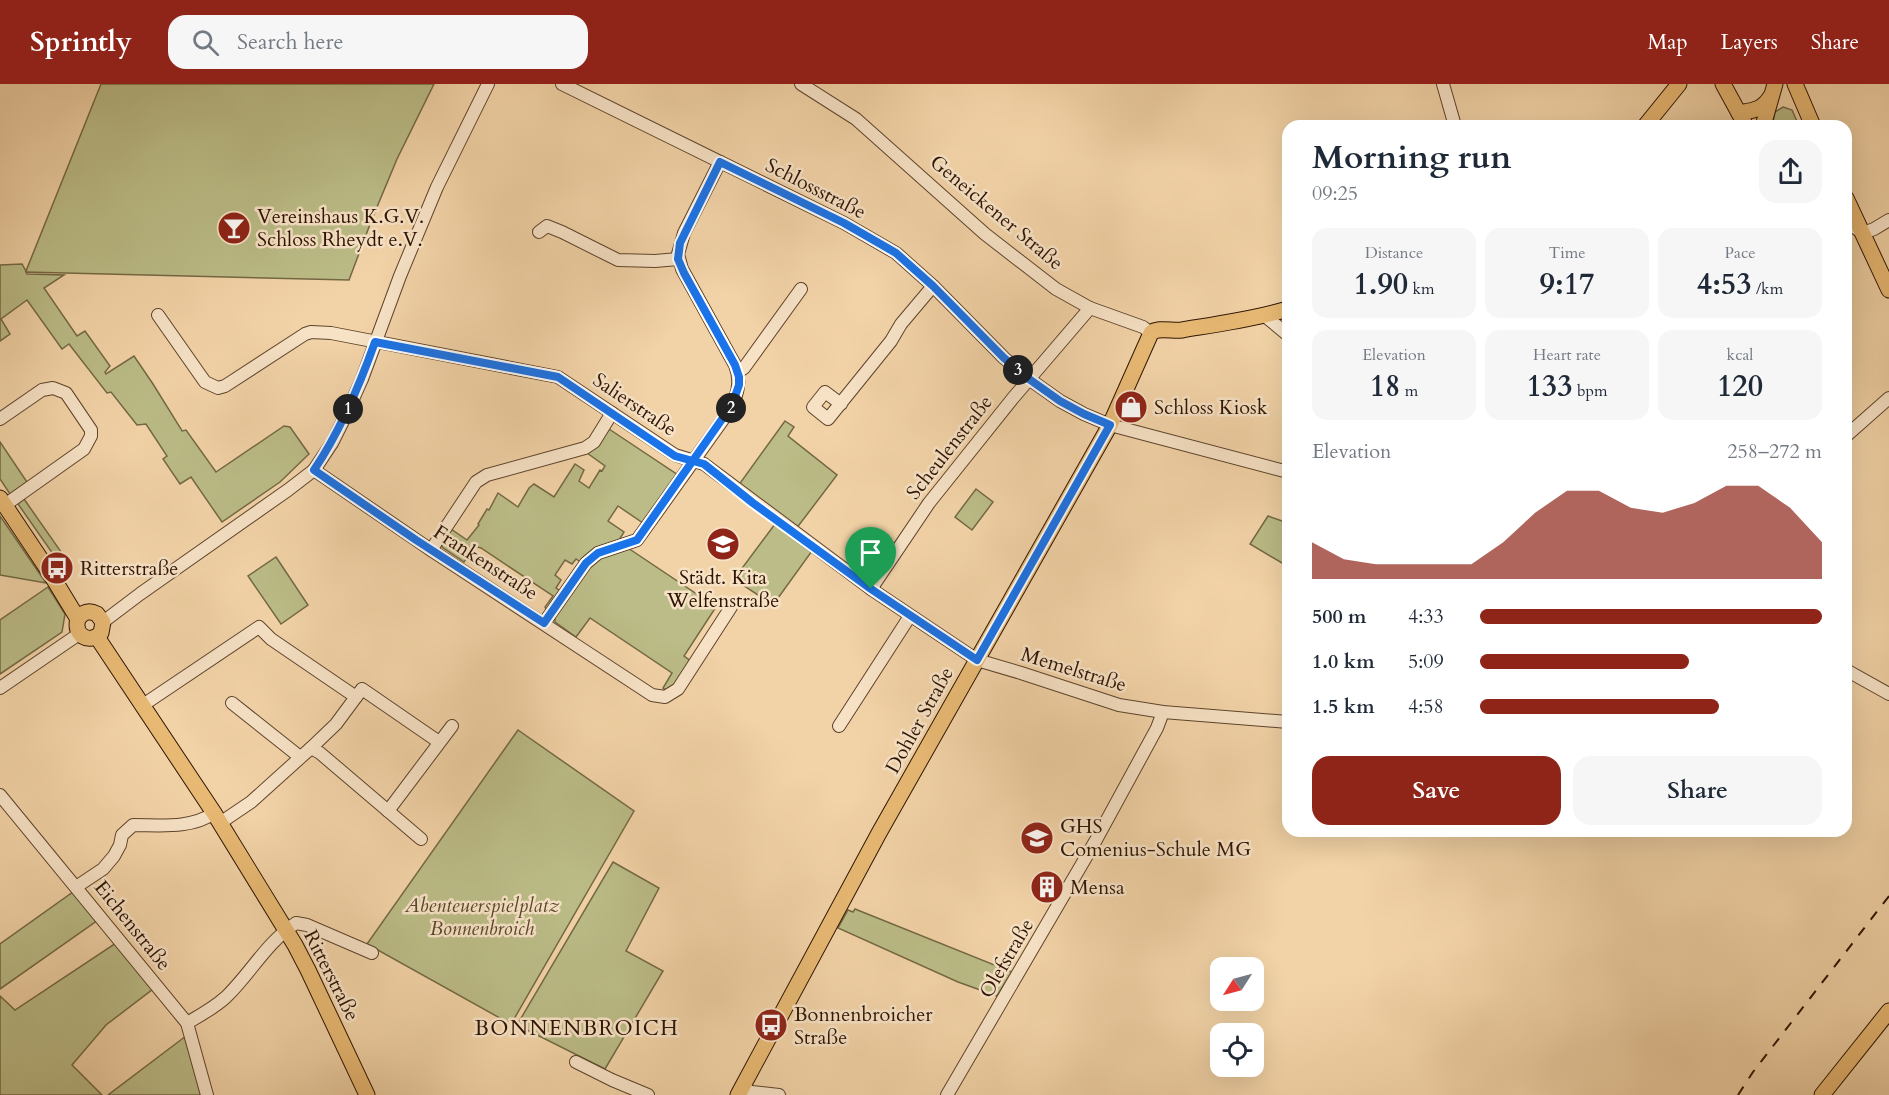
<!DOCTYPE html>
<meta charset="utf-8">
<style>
:root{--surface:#fff;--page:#f6f6f7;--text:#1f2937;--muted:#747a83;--accent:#8f2418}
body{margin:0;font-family:Cardo,serif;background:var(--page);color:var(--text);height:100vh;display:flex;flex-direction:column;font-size:22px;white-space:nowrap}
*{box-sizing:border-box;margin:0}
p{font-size:20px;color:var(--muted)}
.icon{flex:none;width:33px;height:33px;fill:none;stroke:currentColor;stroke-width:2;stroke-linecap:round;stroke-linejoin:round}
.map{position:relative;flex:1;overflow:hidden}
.panel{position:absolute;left:1282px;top:36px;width:570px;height:717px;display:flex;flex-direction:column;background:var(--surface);border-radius:18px;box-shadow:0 6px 24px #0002}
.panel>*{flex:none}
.needle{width:39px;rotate:234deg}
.tools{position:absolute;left:1210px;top:873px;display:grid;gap:12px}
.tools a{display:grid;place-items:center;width:54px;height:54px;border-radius:12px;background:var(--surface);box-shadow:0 6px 24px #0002;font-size:30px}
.pin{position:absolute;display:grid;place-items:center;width:51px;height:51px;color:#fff;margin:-62px -26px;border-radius:50% 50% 50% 0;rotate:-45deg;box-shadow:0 0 6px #0007}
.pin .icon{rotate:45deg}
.km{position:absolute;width:30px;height:30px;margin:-15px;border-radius:50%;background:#222;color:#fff;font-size:16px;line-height:30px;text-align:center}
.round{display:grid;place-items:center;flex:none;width:63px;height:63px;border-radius:18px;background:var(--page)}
.overview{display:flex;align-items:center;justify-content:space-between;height:102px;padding:0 30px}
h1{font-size:33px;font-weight:800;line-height:45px}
.figures{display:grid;grid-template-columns:repeat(3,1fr);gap:9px;height:102px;padding:6px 30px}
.figures div{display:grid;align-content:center;border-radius:15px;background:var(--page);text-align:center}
.figures b{font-size:30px;font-weight:800}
.figures small{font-size:16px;font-weight:400}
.figures p{font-size:16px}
.chart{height:168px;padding:12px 30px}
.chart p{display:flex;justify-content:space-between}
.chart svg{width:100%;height:108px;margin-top:6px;fill:var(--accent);opacity:.7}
.action{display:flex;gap:12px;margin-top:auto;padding:12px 30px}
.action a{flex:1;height:69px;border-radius:18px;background:var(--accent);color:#fff;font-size:24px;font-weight:800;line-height:69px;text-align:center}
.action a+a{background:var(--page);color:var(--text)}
ul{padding:0 30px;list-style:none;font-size:20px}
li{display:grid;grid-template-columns:96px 72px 1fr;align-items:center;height:45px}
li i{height:15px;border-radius:8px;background:var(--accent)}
header{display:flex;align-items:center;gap:36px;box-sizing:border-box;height:84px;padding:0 30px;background:var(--accent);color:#fff}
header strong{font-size:28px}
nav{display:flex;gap:33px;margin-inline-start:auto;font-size:21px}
.search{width:420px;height:54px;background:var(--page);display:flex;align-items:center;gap:15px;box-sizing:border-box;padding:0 21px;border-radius:18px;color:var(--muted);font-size:22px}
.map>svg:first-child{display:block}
.green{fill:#bbbc87;stroke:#746844;stroke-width:1.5}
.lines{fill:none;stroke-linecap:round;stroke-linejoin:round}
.minor-casing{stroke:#5e432b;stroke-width:14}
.major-casing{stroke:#2d1302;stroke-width:17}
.minor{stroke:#f7e2c6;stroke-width:12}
.major{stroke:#e9ba74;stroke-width:15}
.rail{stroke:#2d1302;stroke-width:2;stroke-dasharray:10 10;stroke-linecap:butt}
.route-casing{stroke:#fff;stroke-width:12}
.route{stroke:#1a73e8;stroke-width:8}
.labels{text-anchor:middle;stroke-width:5;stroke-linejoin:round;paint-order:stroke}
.street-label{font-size:20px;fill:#2d1302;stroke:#f7e2c6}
.poi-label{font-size:20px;fill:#2d1302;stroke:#f7e2c6;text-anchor:start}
.park-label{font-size:20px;font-style:italic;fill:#58462a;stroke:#f7e2c6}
.neighbourhood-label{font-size:21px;letter-spacing:1.5px;fill:#2d1302;stroke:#f7e2c6}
</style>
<header>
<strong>Sprintly</strong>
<div class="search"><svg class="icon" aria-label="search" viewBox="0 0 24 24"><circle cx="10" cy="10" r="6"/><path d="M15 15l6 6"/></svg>Search here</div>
<nav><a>Map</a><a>Layers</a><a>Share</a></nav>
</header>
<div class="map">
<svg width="1889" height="1011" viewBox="0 0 1889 1011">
<rect width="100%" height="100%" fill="#f2d3a7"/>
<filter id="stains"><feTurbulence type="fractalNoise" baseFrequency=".00333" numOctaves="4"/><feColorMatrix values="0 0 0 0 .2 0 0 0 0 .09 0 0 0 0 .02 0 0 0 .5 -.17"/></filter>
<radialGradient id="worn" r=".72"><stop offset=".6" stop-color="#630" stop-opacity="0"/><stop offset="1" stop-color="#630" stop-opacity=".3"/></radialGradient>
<g class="green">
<path d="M 101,0 L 434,0 L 397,75 L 372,135 L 349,196 L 26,188 L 27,190 L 64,191 L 44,204 L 77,252 L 85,247 L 110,282 L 105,288 L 106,290 L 134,272 L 153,300 L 181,345 L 182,347 L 186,346 L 216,388 L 284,342 L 290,343 L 309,370 L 280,398 L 222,438 L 191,393 L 180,400 L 163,375 L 167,372 L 146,340 L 137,341 L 111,308 L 107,309 L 69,260 L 62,265 L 27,216 L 1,235 L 10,250 L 0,257 L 0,181 L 22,180 L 26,187 Z"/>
<path d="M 1783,23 L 1792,26 L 1799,42 L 1772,42 L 1775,28 Z"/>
<path d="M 785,337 L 794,343 L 788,352 L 837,391 L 796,445 L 738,402 Z"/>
<path d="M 609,345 L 678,391 L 643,439 L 618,422 L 608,437 L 624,448 L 618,458 L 582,479 L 576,475 L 572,480 L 565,476 L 555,491 L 561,496 L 556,504 L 562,508 L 548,529 L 545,523 L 553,512 L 481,464 L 474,462 L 464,478 L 442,463 L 442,459 L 451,445 L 467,456 L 479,441 L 478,440 L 487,425 L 489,426 L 498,409 L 518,423 L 529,404 L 534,400 L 554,413 L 575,380 L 584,386 L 579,397 L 589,404 L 600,386 L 602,387 L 605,382 L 587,369 Z"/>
<path d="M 0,358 L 27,398 L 10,410 L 0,395 Z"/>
<path d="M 976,405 L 993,418 L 972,446 L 955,433 Z"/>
<path d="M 24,415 L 66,475 L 60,480 L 18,420 Z"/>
<path d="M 0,432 L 46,499 L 0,491 Z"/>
<path d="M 1268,432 L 1288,439 L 1288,468 L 1282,479 L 1250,460 Z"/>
<path d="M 775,440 L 812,467 L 773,521 L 734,495 Z"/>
<path d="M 628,464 L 716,523 L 684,572 L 692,578 L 668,608 L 663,604 L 672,589 L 590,534 L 576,553 L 555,538 L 555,533 L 588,484 L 597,474 Z"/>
<path d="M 276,473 L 308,521 L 281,540 L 248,492 Z"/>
<path d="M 48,503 L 65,530 L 62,548 L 0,590 L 0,536 Z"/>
<path d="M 518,646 L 634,727 L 514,935 L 507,938 L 367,860 Z"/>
<path d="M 613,778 L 659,804 L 626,867 L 663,887 L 605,985 L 517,941 Z"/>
<path d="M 73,808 L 98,836 L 0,905 L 0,860 Z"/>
<path d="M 855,825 L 1012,888 L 997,912 L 958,898 L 838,844 L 848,826 L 853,828 Z"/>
<path d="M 116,859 L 153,905 L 106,941 L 72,981 L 102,1011 L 0,1011 L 0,912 L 15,926 Z"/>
<path d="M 185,953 L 202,1011 L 108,1011 L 182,955 Z"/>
</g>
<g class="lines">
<g class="minor-casing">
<g id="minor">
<path d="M 562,0 L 844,139 L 896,169 L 933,202 L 1004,274 L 1029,295 L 1060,317 L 1084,330 L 1110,341 L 1288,388"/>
<path d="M 801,0 L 856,35 L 985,150 L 1056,205 L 1090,224 L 1143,243 L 1151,249"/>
<path d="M 1443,0 L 1455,42"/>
<path d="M 1846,138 L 1863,149 L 1874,145 L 1889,136"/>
<path d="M 539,148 L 547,142 L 562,148 L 618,176 L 655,177 L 678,175"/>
<path d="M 158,231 L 205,298 L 218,304 L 225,302 L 305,250 L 311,248 L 331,249 L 558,293 L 675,371 L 704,380 L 871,505 L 977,576 L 1021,589 L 1119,621 L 1163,628 L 1288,638"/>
<path d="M 1265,232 L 1288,251"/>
<path d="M 738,288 L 744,284 L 801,205"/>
<path d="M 841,320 L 825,308 L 813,323 L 828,335 L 891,257 L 901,240 L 933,202"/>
<path d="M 0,335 L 42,306 L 53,304 L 66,309 L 91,346 L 91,352 L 84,365 L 5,421"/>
<path d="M 1846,352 L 1889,314"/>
<path d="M 314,386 L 431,466 L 652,611 L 665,613 L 678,605 L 731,523"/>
<path d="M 431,466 L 476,398 L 487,391 L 585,364 L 594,358 L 612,329"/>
<path d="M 871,505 L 929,419 L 1013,314 L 1090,224"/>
<path d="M 103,538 L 140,510 L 288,406 L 314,386 L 332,359 L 344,335 L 362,295 L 400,192 L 437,103 L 488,0"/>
<path d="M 544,539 L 586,479 L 598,469 L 637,456 L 727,330 C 737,314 742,299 735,281 L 682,185 L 678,170 L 684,149 L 720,78"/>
<path d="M 1846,586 L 1889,610"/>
<path d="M 0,604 L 79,550"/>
<path d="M 356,613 L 362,605 L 439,658"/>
<path d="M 232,619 L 300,673"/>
<path d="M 143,621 L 259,543 L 271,555 L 356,613 L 336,640 L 311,664 L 251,718 L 220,739"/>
<path d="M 839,642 L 910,532"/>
<path d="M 311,664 L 320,669 L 421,755"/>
<path d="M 0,711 L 187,939 L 207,1011"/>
<path d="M 388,727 L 452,642"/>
<path d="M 76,803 L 103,785 L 114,772 L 120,761 L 122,751 L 133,741 C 160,741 191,745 214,729"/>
<path d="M 187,939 C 201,931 214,924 226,913 C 250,890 267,858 296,839 L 307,841 L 372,869"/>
<path d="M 576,978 L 612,996 L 648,1011"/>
<path d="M 742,1004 L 752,1008 L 779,1011"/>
<path d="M 947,1011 L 1096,756 L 1157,644 L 1163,628"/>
</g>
</g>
<g class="major-casing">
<g id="major">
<path d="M 1723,0 L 1746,42"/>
<path d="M 1795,0 L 1813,42"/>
<path d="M 1739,29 C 1755,26 1762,26 1771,12"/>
<path d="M 1645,42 L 1679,0"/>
<path d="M 1763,42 L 1775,0"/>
<path d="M 1846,114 L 1889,206"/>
<path d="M 0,414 L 50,489 L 78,535 C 73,551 89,561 101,549 L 103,538 L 97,530 C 89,526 83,528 78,535"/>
<path d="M 97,553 L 214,729 L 295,861 L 308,886 L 367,1011"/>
<path d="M 738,1011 L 879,749 L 1110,341 L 1151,249 C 1157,243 1172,247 1182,246 C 1218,240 1254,235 1288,225"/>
<path d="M 1822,1011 L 1889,927"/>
</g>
</g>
<use href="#minor" class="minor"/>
<use href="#major" class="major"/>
<path class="rail" d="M 1738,1011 L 1753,988 L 1889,812"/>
</g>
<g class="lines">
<g class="route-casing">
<path id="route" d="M 871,505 L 753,419 L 704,380 L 675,372 L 558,293 L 375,258 C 359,303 341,346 314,386 L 416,456 L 544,539 L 586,479 L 598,469 L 637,456 L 732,321 L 739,301 L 739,293 L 735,281 L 684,189 L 678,175 L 680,159 L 720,78 L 844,139 L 896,169 L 933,202 L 1004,274 L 1029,295 L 1060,317 L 1084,330 L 1110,341 L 977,576 L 871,505"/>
</g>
<use href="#route" class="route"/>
</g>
<defs>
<g id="bar-disc" transform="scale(1.725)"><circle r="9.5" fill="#8f2418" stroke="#f7e2c6"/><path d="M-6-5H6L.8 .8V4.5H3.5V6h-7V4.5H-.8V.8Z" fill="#fff"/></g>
<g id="shop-disc" transform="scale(1.725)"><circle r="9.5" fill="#8f2418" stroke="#f7e2c6"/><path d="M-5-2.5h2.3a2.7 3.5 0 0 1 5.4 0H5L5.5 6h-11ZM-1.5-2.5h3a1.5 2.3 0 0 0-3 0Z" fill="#fff"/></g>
<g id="school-disc" transform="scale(1.725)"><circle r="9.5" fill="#8f2418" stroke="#f7e2c6"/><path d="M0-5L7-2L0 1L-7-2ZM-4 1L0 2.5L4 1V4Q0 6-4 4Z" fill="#fff"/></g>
<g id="bus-disc" transform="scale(1.725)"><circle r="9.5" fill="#8f2418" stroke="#f7e2c6"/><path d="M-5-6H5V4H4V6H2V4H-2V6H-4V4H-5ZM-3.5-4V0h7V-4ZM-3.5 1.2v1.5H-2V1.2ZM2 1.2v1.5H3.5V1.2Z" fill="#fff"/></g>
<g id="building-disc" transform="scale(1.725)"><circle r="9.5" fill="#8f2418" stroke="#f7e2c6"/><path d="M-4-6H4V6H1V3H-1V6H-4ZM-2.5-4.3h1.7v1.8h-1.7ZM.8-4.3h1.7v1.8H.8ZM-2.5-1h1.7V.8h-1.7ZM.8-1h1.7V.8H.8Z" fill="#fff"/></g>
</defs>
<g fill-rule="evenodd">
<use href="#bar-disc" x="234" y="144"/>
<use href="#shop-disc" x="1131" y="323"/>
<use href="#school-disc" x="723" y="460"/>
<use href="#bus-disc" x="57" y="484"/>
<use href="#school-disc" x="1037" y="754"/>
<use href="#building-disc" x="1047" y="803"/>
<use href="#bus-disc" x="771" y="941"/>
</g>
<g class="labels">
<g class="street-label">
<text transform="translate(816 104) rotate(27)" y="7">Schlossstraße</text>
<text transform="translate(997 128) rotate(40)" y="7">Geneickener Straße</text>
<text transform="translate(635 320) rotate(34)" y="7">Salierstraße</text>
<text transform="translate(949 363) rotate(-52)" y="7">Scheulenstraße</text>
<text transform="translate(486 478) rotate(33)" y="7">Frankenstraße</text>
<text transform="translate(1074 585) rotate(17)" y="7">Memelstraße</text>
<text transform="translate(919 636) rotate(-61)" y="7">Dohler Straße</text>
<text transform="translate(133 841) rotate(51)" y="7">Eichenstraße</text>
<text transform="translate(1006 874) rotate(-60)" y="7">Olefstraße</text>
<text transform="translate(332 891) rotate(63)" y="7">Ritterstraße</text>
</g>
<g class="poi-label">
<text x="257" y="139">Vereinshaus K.G.V.<tspan x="257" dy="23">Schloss Rheydt e.V.</tspan></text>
<text x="1154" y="330">Schloss Kiosk</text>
<text x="80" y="491">Ritterstraße</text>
<text x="723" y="500" text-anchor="middle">Städt. Kita<tspan x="723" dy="23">Welfenstraße</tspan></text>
<text x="1060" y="749">GHS<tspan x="1060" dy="23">Comenius-Schule MG</tspan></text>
<text x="1070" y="810">Mensa</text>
<text x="794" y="937">Bonnenbroicher<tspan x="794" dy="23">Straße</tspan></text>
</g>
<g class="park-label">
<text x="482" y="828">Abenteuerspielplatz<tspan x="482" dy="23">Bonnenbroich</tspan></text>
</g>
<g class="neighbourhood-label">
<text x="577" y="951">BONNENBROICH</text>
</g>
</g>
<rect width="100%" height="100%" filter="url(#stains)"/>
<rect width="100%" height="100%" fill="url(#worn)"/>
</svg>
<div class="tools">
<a><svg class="needle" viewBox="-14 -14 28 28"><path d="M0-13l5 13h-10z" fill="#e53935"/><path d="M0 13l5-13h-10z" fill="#747a83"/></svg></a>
<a><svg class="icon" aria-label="locate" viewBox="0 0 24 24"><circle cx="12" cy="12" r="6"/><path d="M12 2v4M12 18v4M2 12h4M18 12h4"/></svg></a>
</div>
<div class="pin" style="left:871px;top:505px;background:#1e9e55"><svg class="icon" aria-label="arrive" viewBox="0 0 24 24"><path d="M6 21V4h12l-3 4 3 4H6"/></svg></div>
<b class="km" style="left:348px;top:325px">1</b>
<b class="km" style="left:731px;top:324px">2</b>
<b class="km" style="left:1018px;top:286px">3</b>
<section class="panel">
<div class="overview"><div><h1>Morning run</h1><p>09:25</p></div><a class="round"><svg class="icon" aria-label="share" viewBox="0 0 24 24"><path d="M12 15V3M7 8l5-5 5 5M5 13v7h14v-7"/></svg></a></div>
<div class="figures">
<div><p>Distance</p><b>1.90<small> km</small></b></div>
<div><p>Time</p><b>9:17</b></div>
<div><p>Pace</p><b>4:53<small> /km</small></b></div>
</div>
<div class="figures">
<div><p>Elevation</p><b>18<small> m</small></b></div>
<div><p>Heart rate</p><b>133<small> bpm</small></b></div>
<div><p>kcal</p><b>120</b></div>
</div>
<div class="chart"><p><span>Elevation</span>258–272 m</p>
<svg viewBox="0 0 160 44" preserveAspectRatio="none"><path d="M0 44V29L10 36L20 38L30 38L40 38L50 38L60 29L70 17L80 8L90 8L100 15L110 17L120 13L130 6L140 6L150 15L160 29V44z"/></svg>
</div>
<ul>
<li><b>500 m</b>4:33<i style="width:100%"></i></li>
<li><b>1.0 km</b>5:09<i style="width:61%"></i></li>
<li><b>1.5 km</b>4:58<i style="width:70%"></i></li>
</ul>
<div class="action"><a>Save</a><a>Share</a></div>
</section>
</div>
